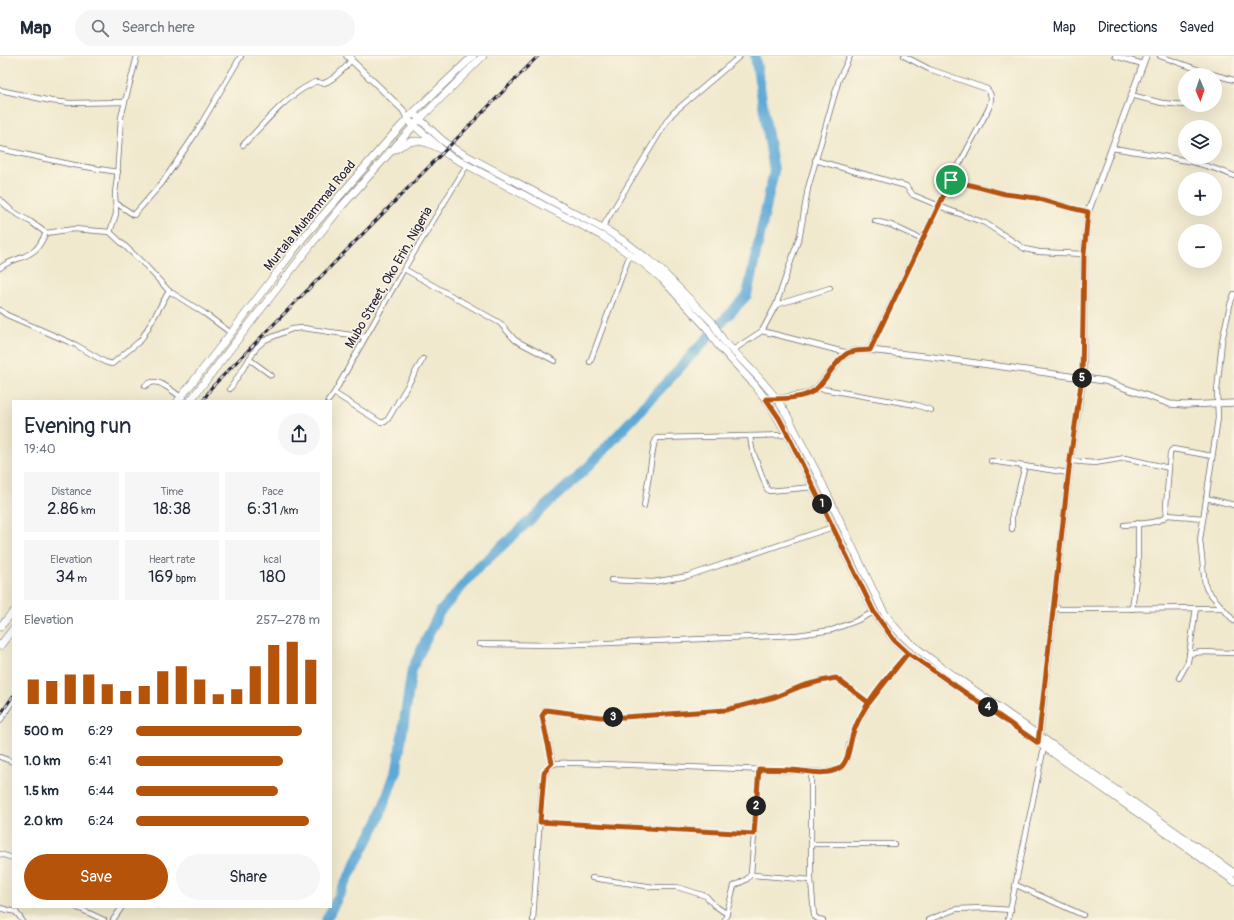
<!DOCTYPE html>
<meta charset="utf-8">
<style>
:root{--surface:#fff;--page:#f6f6f7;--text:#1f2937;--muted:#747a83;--line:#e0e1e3;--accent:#b45309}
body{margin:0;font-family:Pangolin,sans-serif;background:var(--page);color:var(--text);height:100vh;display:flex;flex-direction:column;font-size:15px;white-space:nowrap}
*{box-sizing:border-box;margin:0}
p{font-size:13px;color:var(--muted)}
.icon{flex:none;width:22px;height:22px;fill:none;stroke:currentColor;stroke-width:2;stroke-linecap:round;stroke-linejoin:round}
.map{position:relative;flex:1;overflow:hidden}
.sheet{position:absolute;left:12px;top:344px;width:320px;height:508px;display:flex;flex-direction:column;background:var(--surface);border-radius:0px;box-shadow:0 4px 16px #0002}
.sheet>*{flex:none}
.needle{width:26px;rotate:178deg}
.tools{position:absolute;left:1178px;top:12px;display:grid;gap:8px}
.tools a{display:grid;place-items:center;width:44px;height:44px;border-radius:50%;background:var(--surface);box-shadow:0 4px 16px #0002;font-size:20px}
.pin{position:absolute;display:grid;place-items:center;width:34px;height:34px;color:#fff;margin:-17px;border:2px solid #fff;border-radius:50%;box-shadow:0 1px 4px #0007}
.km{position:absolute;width:20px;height:20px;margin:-10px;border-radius:50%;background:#222;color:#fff;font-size:11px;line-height:20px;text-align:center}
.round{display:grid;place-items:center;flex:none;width:42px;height:42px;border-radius:21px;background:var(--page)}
.summary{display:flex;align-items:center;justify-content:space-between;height:68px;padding:0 12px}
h1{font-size:22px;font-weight:600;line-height:30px}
.stats{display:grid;grid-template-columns:repeat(3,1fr);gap:6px;height:68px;padding:4px 12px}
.stats div{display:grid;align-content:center;border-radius:0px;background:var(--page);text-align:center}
.stats b{font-size:17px;font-weight:600}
.stats small{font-size:11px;font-weight:400}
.stats p{font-size:11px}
.chart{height:112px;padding:8px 12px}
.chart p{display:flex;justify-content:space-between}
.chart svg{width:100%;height:72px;margin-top:4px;stroke:var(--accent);stroke-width:6}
.action{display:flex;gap:8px;margin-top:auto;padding:8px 12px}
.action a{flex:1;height:46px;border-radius:24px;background:var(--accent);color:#fff;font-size:16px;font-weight:600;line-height:46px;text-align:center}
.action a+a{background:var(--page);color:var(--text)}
ul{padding:0 12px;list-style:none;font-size:13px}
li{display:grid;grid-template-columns:64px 48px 1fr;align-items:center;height:30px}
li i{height:10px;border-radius:5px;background:var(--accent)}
header{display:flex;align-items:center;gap:24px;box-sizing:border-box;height:56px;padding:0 20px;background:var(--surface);border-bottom:1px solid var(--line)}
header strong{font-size:19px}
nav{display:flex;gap:22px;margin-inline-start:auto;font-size:14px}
.search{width:280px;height:36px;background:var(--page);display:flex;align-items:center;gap:10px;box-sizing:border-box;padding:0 14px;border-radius:22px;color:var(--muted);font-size:15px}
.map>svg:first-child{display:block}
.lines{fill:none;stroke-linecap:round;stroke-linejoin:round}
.river{stroke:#5da8d5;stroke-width:10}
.minor-casing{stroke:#6a686e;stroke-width:6}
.tertiary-casing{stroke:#6a686e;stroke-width:7}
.primary-casing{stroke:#6a686e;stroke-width:8}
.trunk-casing{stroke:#6a686e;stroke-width:8}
.minor{stroke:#fff;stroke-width:4.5}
.tertiary{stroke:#fff;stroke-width:5.5}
.primary{stroke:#fff;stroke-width:7}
.trunk{stroke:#fff;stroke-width:7}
.rail-casing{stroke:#22223b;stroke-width:3}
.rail{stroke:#fcf5e5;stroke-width:1.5;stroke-dasharray:4.5;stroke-linecap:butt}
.route-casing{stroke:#fff;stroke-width:8}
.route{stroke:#b45309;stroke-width:5}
.labels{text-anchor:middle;stroke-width:3;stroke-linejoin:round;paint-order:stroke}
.street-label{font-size:13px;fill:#22223b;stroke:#fcf5e5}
</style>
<header>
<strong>Map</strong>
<div class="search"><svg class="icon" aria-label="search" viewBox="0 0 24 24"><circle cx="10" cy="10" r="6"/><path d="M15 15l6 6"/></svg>Search here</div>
<nav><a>Map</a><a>Directions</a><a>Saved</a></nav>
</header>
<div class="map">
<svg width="1234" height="864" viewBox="0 0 1234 864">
<rect width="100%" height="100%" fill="#fcf5e5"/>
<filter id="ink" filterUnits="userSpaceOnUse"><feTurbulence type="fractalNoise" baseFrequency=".025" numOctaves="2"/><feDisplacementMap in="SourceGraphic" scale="8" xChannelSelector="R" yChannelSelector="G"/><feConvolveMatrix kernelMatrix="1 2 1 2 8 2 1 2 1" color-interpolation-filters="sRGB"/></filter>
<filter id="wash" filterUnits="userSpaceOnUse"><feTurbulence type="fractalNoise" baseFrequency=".012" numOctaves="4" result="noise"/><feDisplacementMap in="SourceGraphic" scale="16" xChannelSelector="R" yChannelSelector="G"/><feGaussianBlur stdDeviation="0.9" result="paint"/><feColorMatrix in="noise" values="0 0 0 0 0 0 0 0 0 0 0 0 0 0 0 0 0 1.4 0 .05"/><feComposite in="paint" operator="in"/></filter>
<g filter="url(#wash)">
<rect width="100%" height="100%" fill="#f0e9ce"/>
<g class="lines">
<path class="river" d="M 326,864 L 378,765 L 397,712 L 412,613 L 439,557 L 478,512 L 590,409 L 747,239 L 774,115 L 755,0"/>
</g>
</g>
<g filter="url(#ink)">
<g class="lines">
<g class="minor-casing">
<g id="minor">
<path d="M 1115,0 L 1143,8"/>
<path d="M 1160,0 L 1208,17 L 1234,24"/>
<path d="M 0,34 L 51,45 L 70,47 L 124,46"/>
<path d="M 1131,39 L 1162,47 L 1185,49"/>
<path d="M 243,89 C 263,69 280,47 304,32 C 307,31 312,27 315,26 C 318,25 321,28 324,27 C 332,25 351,8 352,0"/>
<path d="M 1112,92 C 1153,99 1195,103 1234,120"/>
<path d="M 0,93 L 74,109 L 118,116"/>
<path d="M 815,104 L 906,130 L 913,139 L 949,154 L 985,167 L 1025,193 L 1039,196 L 1084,198"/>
<path d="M 951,124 L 1005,138 L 1037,142 L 1071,152 L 1088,156"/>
<path d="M 0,144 L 12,155 L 31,166 L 46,177 L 74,173 L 110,176 L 145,209 L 169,235 L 204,257 L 231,277"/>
<path d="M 116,147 L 134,159 L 162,127 L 194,80 L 241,0"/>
<path d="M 875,165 L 891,169 L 923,184"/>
<path d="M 602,172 L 668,63 L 673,57 L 740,0"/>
<path d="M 110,176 L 116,158 L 115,137 L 117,122 L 121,61 L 137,0"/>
<path d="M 0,212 C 10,203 25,203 35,194 C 40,190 43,182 46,177"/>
<path d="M 404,213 L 500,267 L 515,284 L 555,305"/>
<path d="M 1234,238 L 1230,249 L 1222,285 L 1217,335 L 1218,362 L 1200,484 L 1205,529 L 1207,534 L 1234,565"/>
<path d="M 776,249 L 800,179 L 808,132 L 839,23 L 850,0"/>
<path d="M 0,254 L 7,259 L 76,289 L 105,306 L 112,308 L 141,284 L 169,235"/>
<path d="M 762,275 L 776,249 L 830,232"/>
<path d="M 733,294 L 762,275 L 848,297"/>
<path d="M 869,294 L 951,124 L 989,52 C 991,45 993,39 987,33 L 929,13 L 904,0"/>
<path d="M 249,303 L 271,319"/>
<path d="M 590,306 L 630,198"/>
<path d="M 145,330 C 157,319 170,334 181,341"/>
<path d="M 817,332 L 916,349 L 931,354"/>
<path d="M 230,333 L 257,291 L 265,284 L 292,273 L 303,272 L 365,281"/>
<path d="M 334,337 L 380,366 L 385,366 L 388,363 L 423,303"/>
<path d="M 328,345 L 334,337 L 404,213 L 467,109"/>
<path d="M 750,380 L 752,393 L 767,433 L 769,435 L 814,431"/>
<path d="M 991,405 L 1069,417"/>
<path d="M 1070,405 L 1095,407 L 1125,402 L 1169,412"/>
<path d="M 1206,442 L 1234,449"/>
<path d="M 644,450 L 654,388 L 657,382 L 788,379"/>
<path d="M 1203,462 L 1167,459 L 1166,451 L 1170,397 L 1171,395 L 1173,393 L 1212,400"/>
<path d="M 1124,469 C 1134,468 1162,468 1167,459"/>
<path d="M 1012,473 L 1012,459 L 1025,410"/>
<path d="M 611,524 L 653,526 L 688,520 L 833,471"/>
<path d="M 1054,552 L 1062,553 L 1222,552"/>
<path d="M 1132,553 L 1138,508 L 1138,467"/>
<path d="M 479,588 L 553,589 L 608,587 L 797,579 L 832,574 L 856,565 L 874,556"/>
<path d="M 1189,598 L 1201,596 L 1234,597"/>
<path d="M 1179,622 L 1188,606 L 1196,552"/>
<path d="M 0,665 L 13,644"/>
<path d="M 0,701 L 13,706"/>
<path d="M 553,707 L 542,660 L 545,654 L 600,661 L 624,661 L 726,654 L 775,641 L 802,630 L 821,625 L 836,622 L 869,647"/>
<path d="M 759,713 L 751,818 L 753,819 L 811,824"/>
<path d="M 811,716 L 811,824 L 814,860 L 818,863 L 823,864"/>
<path d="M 540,766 L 754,778"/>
<path d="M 811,788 L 894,788"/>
<path d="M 0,798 L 13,802"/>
<path d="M 592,822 L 654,831 L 677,831 L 706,840 L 714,849 L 727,858"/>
<path d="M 1016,829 L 1083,859"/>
<path d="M 76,851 L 104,864"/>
<path d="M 0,852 L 16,856 L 22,864"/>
<path d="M 113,864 L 122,851"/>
<path d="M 533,864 L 542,730 C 547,703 553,707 577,707 L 826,716 L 837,714 L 842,711 L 847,704 L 849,688 L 858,666 L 869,647 L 908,597"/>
<path d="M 725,864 L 734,830 L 747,823 L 751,818"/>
<path d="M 928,864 L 956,853 L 982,852 L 1011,854"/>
<path d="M 1008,864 L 1044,691"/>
</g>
</g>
<g class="tertiary-casing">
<g id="tertiary">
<path d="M 347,0 L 403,54 L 408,64"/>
<path d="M 766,343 L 777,343 L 807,338 L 817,332 L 843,300 L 853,295 L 869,294 L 932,301 L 1105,325 L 1170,348 L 1185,349 L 1234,347"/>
<path d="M 1039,683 L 1070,405 L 1083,321 L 1084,198 L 1088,156 L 1146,0"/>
</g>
</g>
<g class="primary-casing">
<g id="primary">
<path d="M 413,57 L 441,83 L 454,93 L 608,175 L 627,187 L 659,212 L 712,266 L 723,284 L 760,323 L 777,343 L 787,359 L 820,423 L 881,551 C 897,579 915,591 940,610 L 1234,817"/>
<path d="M 408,64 L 448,99 L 602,180 L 643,207 L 662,223 L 707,272 L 717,288 L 753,327 L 771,350 L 791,385 L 874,556 L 894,584 L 908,597 L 1015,670 L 1234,825"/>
</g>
</g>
<g class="trunk-casing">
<g id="trunk">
<path d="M 396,93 C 413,81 422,84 439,92"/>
<path d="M 178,345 L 231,277 L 303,182 L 390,82 L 413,57 L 473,0"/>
<path d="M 190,345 L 313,186 L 342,150 L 418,65 L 483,0"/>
<path d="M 0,571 L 13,556"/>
<path d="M 0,590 L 13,573"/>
</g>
</g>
<use href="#minor" class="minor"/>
<use href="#tertiary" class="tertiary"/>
<use href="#primary" class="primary"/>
<use href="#trunk" class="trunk"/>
<g class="rail-casing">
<g id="rail">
<path d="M 203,345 L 211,332 L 538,0"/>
<path d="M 0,659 L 13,640"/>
</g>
</g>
<use href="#rail" class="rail"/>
</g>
</g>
<g class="lines" filter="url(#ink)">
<g class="route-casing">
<path id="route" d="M 951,124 L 870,294 C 862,295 855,294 848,297 C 836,303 826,325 815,334 C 804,343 780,343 766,343 L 779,362 L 788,379 L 874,556 L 894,584 L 908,597 C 889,619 864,647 854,675 C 849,686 850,707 838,713 C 827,719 814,716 802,715 C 788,713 773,714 759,713 L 754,778 L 540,766 L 544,717 L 548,711 L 552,707 L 542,660 L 546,654 L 600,661 L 624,661 L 726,654 L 775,641 L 802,630 L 821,625 L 836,622 L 869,647 L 908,597 L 1038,687 L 1070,404 L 1082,321 L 1084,198 L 1088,156 L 1071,152 L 1036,142 L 1005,138 L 951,124"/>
</g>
<use href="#route" class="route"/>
</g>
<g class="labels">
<g class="street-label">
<text transform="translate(309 159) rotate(-51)" y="5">Murtala Muhammad Road</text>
<text transform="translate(388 221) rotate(-60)" y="5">Mubo Street, Oko Erin, Nigeria</text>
</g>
</g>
</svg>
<div class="tools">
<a><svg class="needle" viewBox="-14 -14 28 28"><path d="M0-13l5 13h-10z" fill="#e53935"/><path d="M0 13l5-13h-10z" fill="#747a83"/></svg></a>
<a><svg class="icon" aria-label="layers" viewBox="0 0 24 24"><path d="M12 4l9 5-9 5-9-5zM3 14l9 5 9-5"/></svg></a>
<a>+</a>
<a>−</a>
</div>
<div class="pin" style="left:951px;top:124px;background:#1e9e55"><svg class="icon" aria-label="arrive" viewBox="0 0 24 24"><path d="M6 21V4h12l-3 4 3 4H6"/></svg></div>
<b class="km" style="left:822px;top:448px">1</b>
<b class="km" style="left:756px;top:750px">2</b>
<b class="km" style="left:613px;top:661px">3</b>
<b class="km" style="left:988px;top:651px">4</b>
<b class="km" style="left:1082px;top:322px">5</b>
<section class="sheet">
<div class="summary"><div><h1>Evening run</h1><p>19:40</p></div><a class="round"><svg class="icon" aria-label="share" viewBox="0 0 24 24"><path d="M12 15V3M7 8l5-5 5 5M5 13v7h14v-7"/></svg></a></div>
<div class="stats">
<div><p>Distance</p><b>2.86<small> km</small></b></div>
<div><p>Time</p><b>18:38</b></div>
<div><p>Pace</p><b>6:31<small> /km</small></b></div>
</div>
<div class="stats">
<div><p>Elevation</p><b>34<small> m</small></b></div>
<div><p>Heart rate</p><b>169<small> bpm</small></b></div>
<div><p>kcal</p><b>180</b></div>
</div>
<div class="chart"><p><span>Elevation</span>257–278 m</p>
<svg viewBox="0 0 160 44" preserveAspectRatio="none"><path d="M5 44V29M15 44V30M25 44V26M35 44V26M45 44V32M55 44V36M65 44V33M75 44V24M85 44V21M95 44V29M105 44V38M115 44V35M125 44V21M135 44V8M145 44V6M155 44V17"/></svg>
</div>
<ul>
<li><b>500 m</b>6:29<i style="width:90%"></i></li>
<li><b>1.0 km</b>6:41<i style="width:80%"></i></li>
<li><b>1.5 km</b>6:44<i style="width:77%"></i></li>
<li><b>2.0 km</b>6:24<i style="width:94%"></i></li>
</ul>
<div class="action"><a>Save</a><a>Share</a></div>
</section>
</div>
